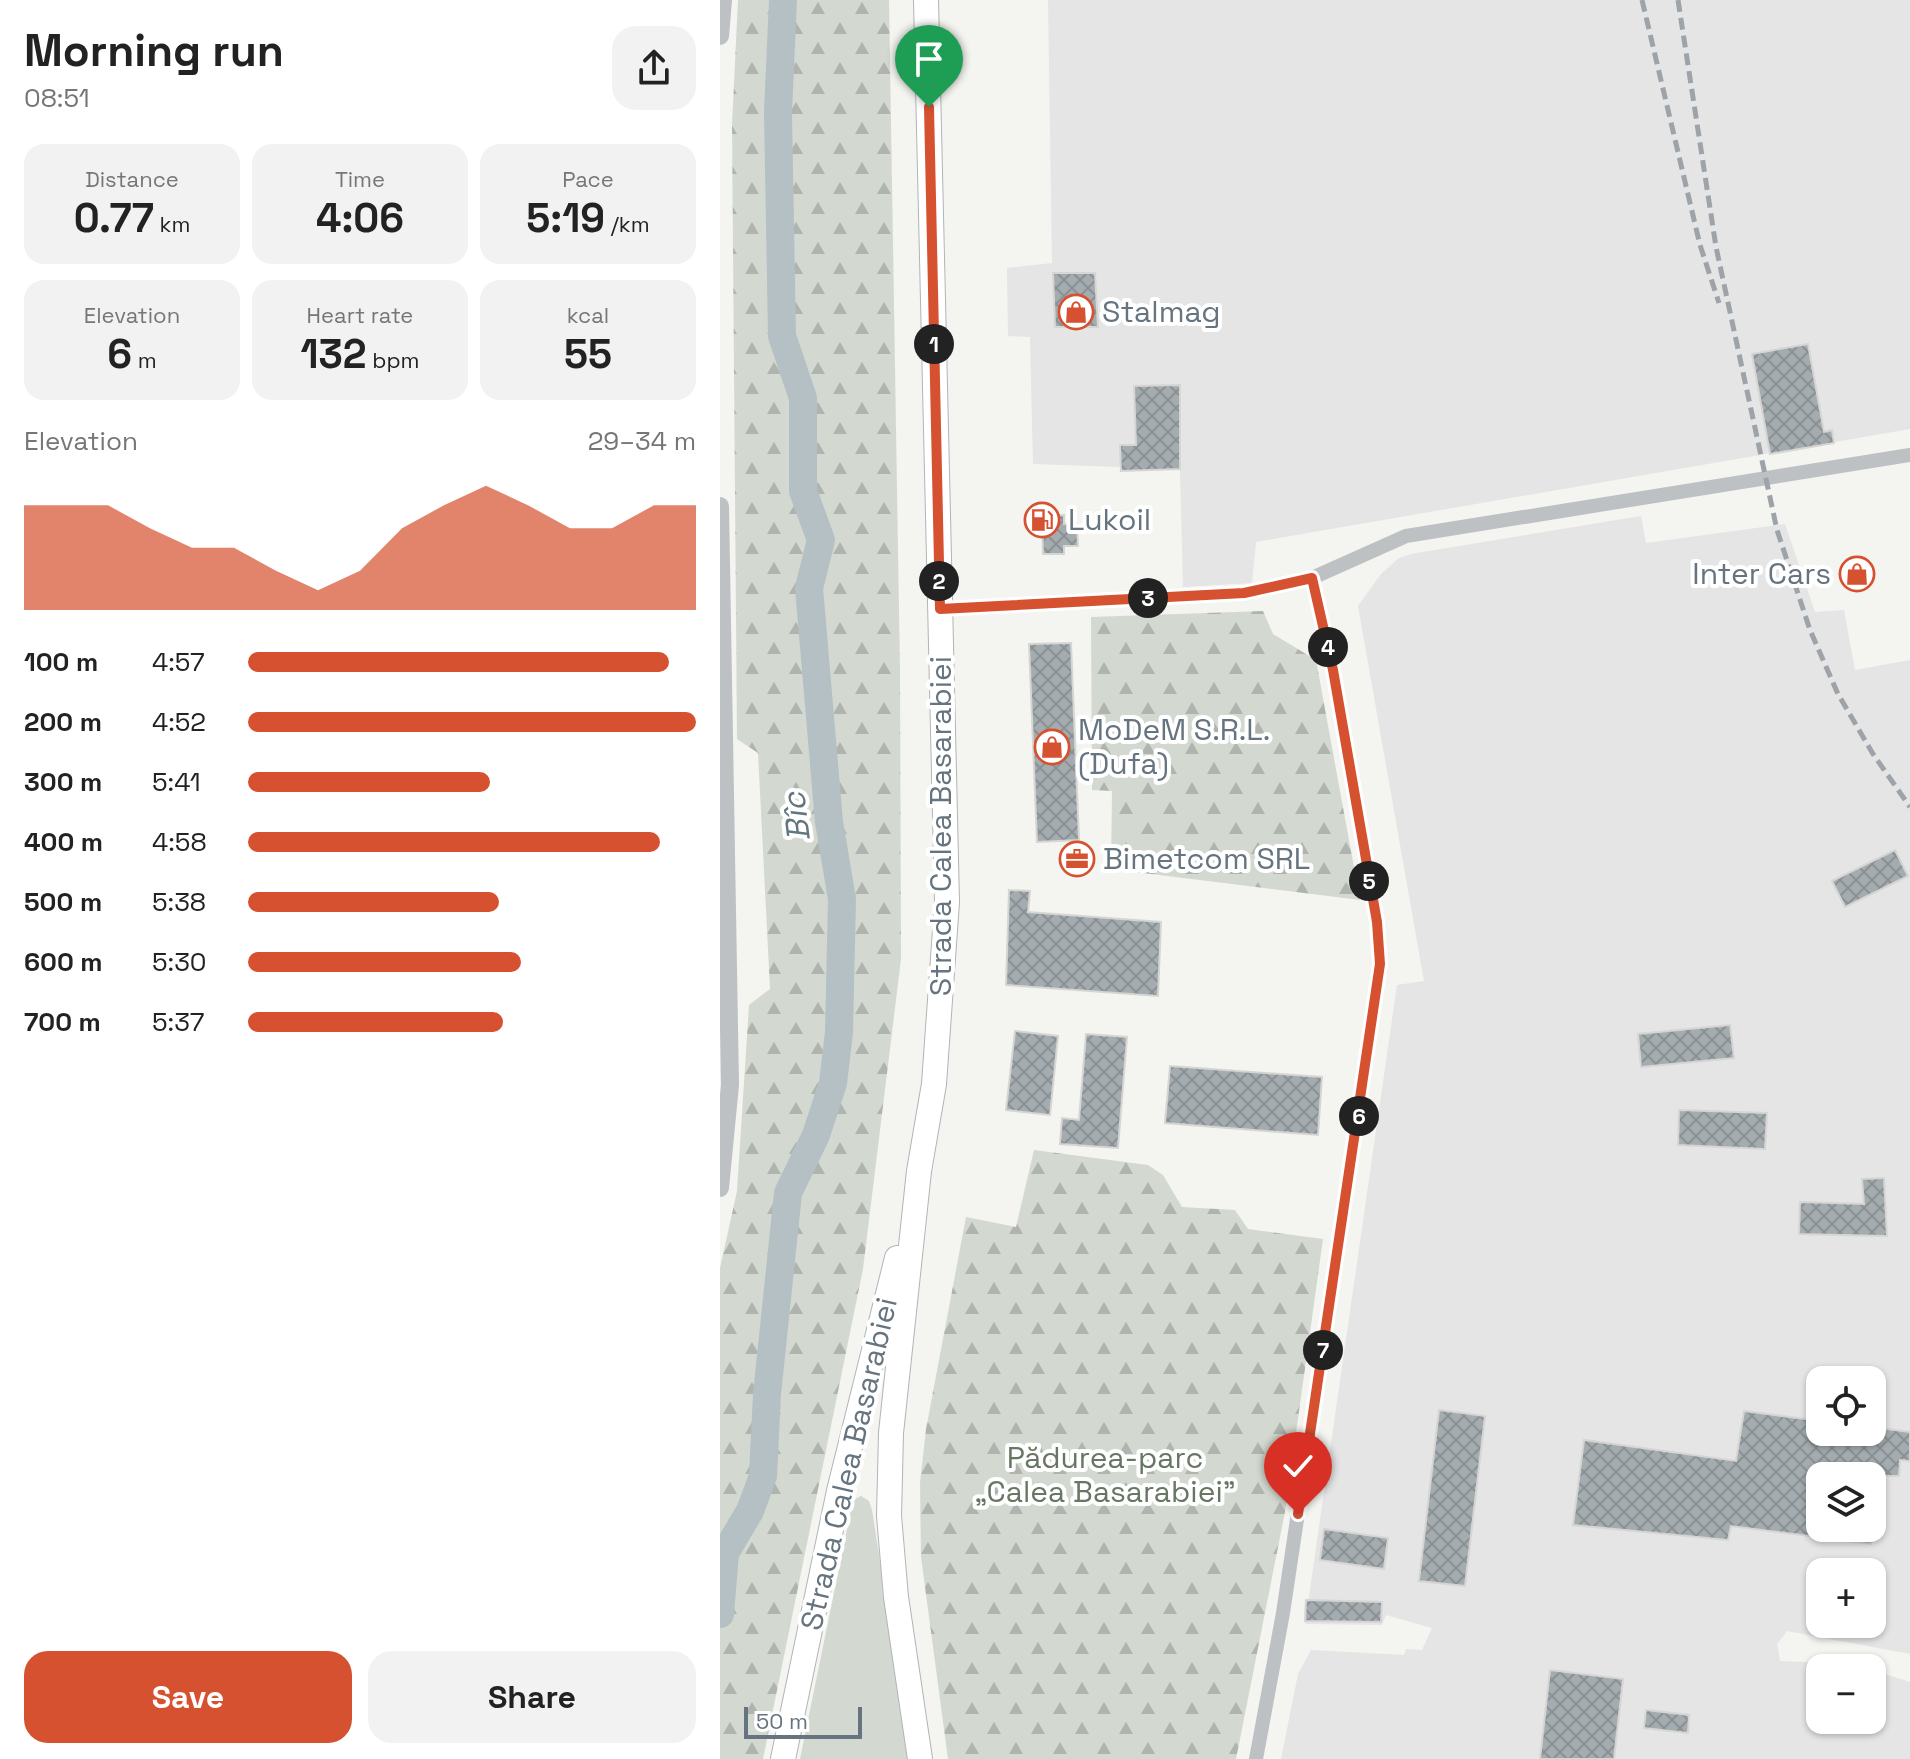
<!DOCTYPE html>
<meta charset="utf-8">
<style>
:root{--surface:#fff;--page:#f2f2f2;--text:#222;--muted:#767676;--accent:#d6512f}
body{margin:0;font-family:"Space Grotesk",sans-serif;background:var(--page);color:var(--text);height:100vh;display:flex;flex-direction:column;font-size:30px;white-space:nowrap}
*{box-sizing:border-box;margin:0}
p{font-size:26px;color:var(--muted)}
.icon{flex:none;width:44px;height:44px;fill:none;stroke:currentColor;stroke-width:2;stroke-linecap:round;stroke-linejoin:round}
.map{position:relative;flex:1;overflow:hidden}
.details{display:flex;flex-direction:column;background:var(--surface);width:720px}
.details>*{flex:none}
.buttons{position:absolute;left:1086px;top:1366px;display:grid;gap:16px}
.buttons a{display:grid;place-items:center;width:80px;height:80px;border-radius:16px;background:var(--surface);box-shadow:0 2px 6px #0004;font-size:40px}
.scale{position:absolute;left:24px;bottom:20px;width:118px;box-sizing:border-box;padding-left:8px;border:4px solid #65747f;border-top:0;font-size:22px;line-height:28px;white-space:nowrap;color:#65747f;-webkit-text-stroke:6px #fff;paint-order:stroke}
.pin{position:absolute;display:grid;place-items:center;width:68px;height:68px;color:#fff;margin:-82px -34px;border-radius:50% 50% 50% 0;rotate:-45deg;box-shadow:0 0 8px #0007}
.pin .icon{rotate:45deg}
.km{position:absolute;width:40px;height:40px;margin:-20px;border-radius:50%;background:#222;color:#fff;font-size:22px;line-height:40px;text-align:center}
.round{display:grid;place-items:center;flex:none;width:84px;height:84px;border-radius:24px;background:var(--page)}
.summary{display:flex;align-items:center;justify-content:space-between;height:136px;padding:0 24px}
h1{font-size:44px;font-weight:800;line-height:60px}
.metrics{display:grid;grid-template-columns:repeat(3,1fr);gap:12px;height:136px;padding:8px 24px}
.metrics div{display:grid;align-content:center;border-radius:20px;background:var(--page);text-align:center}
.metrics b{font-size:40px;font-weight:800}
.metrics small{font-size:22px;font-weight:400}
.metrics p{font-size:22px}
.chart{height:224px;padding:16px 24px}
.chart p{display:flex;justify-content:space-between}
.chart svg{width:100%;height:144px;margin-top:8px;fill:var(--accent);opacity:.7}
.button{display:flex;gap:16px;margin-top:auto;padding:16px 24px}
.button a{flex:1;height:92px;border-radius:24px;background:var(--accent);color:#fff;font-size:32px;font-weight:800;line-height:92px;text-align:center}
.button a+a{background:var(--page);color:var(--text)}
ul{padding:0 24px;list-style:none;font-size:26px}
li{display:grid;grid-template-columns:128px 96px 1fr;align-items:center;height:60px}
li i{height:20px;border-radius:10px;background:var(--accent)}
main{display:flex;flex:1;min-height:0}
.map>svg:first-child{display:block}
.built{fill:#e4e5e4;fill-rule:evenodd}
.grass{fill:#d3d9d0}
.forest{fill:url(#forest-firs)}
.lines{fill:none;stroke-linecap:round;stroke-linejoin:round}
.river{stroke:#b4c0c3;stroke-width:28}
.building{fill:url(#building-cross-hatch);stroke:#d5d5d3;stroke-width:2}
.primary-casing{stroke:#b1b5b8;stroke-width:26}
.minor{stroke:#bdc1c4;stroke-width:14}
.tertiary{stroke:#bdc1c4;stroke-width:18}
.primary{stroke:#fff;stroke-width:24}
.rail{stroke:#9da3a8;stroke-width:5;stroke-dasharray:12 6;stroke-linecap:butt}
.route-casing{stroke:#fff;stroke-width:16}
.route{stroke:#d6512f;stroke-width:10}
.labels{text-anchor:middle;stroke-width:8;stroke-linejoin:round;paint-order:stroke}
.poi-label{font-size:30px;fill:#65747f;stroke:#fff;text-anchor:start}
.street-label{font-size:30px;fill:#65747f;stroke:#fff}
.park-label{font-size:30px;fill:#687763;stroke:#fff}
.water-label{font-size:32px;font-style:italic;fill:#61767d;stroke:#fff}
</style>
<main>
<section class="details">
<div class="summary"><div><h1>Morning run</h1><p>08:51</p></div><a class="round"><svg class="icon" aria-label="share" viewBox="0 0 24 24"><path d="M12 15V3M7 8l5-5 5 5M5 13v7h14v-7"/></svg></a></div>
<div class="metrics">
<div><p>Distance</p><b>0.77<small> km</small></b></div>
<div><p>Time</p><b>4:06</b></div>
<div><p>Pace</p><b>5:19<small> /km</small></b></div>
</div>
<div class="metrics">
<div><p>Elevation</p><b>6<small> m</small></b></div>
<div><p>Heart rate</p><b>132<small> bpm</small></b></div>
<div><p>kcal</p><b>55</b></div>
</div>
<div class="chart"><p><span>Elevation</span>29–34 m</p>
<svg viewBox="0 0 160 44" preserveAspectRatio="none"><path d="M0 44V12L10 12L20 12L30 19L40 25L50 25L60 32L70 38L80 32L90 19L100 12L110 6L120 12L130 19L140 19L150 12L160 12V44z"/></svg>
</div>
<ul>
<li><b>100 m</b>4:57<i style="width:94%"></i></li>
<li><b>200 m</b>4:52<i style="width:100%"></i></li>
<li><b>300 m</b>5:41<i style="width:54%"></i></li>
<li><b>400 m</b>4:58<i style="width:92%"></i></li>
<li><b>500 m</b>5:38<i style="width:56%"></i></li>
<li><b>600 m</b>5:30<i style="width:61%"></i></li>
<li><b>700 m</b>5:37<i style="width:57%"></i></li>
</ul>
<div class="button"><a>Save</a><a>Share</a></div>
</section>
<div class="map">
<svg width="1190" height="1759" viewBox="0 0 1190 1759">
<defs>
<pattern id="forest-firs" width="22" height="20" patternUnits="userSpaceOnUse" patternTransform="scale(2)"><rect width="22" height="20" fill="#d3d9d0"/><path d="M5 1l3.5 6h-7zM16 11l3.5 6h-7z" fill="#afb5ae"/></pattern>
<pattern id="building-cross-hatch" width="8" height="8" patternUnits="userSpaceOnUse" patternTransform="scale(2)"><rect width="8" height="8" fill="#a4acb0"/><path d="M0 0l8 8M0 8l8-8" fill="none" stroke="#899194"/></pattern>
</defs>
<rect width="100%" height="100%" fill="#f4f4f0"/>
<g class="built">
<path d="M 328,0 L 1190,0 L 1190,429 L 536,542 L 532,583 L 463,587 L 460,469 L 313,464 L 310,337 L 288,336 L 287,268 L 332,263 Z"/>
<path d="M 921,516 L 926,543 L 1065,524 L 1095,612 L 1124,610 L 1135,670 L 1190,660 L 1190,1654 L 1067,1631 L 1057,1644 L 1060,1661 L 1136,1664 L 1147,1668 L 1100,1668 L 1100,1720 L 1152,1720 L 1152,1670 L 1190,1682 L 1190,1759 L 561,1759 L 578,1674 L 591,1650 L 684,1655 L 686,1649 L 702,1650 L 712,1628 L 666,1615 L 662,1625 L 585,1624 L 677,985 L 704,981 L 638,606 L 661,574 L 679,558 L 691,554 ZM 1100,1380 L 1152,1380 L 1152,1432 L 1100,1432 ZM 1100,1476 L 1152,1476 L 1152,1528 L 1100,1528 ZM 1100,1572 L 1152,1572 L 1152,1624 L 1100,1624 Z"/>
</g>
<path class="grass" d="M 141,1496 L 149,1501 L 152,1510 L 191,1759 L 80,1759 L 133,1500 Z"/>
<g class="forest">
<path d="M 18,0 L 169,0 L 180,671 L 181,959 L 143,1269 L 43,1759 L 0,1759 L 0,1268 L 17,1191 L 29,1005 L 50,989 L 38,753 L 17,739 L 12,125 Z"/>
<path d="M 543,611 L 553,634 L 596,660 L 640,900 L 391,869 L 392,791 L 372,790 L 371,617 Z"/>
<path d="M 314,1150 L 428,1165 L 443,1175 L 462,1207 L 515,1210 L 528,1229 L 603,1239 L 565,1512 L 516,1759 L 228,1759 L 201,1557 L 200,1483 L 206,1429 L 246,1217 L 296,1227 Z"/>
</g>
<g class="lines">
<path class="river" d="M 0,1614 L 5,1553 L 30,1511 L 43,1476 L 47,1394 L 68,1193 L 96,1135 L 113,1083 L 119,1032 L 122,899 L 109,822 L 89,588 L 101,540 L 83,491 L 83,398 L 62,336 L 58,112 L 63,0"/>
</g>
<g class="building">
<path d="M 333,273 L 375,273 L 378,327 L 335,327 Z"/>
<path d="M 1088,344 L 1104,432 L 1112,430 L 1114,443 L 1050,454 L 1032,354 Z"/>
<path d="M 460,385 L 460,469 L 401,471 L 400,445 L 416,445 L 414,386 Z"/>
<path d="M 344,515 L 344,524 L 357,524 L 358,546 L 344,546 L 344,554 L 323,554 L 322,516 Z"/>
<path d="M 351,643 L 359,840 L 317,842 L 309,644 Z"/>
<path d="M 1175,850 L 1188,876 L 1125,907 L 1112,881 Z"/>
<path d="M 289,890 L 310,891 L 308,912 L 441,922 L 438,996 L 286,985 Z"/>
<path d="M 1010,1025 L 1014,1058 L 921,1067 L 918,1034 Z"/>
<path d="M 295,1031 L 338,1036 L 330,1115 L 286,1110 Z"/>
<path d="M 366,1034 L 407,1037 L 398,1148 L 340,1144 L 342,1118 L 359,1120 Z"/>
<path d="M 450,1066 L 602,1077 L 598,1135 L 445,1123 Z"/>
<path d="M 959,1110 L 1047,1113 L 1045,1149 L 958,1145 Z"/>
<path d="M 1164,1178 L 1167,1236 L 1079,1234 L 1080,1202 L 1144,1204 L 1142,1179 Z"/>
<path d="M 719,1410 L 765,1416 L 745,1586 L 699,1581 Z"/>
<path d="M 1024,1411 L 1100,1421 L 1100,1432 L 1152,1432 L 1152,1427 L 1190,1432 L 1190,1461 L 1180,1460 L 1179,1476 L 1100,1476 L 1100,1528 L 1153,1528 L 1151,1544 L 1011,1526 L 1008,1540 L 853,1525 L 864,1440 L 1016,1461 Z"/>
<path d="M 604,1529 L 668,1538 L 664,1569 L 600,1560 Z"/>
<path d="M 586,1600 L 662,1602 L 661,1622 L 585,1621 Z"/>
<path d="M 830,1670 L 903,1679 L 894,1759 L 820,1759 Z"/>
<path d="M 926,1710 L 969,1715 L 968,1733 L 924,1728 Z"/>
</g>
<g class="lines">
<g class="primary-casing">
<g id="primary">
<path d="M 63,1759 L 119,1491 L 177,1258"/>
<path d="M 200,1759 L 176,1597 L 169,1516 L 171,1433 L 199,1171 L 214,1084 L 227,902 L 206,0"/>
</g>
</g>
<g class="minor">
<path d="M 220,609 L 524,593 L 592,578 L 686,536 L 1190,455"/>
<path d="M 536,1759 L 563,1613 L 660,964 L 657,922 L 613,670 L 592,578"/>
</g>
<g class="tertiary">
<path d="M 0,36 L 3,0"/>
<path d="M 0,506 L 10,1085 L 0,1188"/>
</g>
<use href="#primary" class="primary"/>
<g class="rail">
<path d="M 922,0 L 980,245 L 999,303"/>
<path d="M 958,0 L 996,247 L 1057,530 L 1090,630 L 1118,694 L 1153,754 L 1190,807"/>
</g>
</g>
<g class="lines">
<g class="route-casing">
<path id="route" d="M 209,107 L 220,609 L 524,593 L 592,578 L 613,670 L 657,922 L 660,964 L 578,1514"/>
</g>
<use href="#route" class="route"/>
</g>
<defs>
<g id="shop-ring" transform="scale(1.8)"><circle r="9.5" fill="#fff" stroke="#d6512f" stroke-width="1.5"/><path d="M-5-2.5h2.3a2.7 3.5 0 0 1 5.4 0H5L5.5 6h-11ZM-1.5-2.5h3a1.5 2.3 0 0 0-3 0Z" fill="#d6512f"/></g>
<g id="fuel-ring" transform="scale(1.8)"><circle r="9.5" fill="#fff" stroke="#d6512f" stroke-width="1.5"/><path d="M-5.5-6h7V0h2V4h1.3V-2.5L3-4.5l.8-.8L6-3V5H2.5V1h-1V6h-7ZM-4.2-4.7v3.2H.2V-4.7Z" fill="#d6512f"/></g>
<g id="office-ring" transform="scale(1.8)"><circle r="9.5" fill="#fff" stroke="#d6512f" stroke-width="1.5"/><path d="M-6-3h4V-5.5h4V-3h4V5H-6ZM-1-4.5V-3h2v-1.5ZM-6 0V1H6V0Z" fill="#d6512f"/></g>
</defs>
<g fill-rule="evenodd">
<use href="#shop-ring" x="356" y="312"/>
<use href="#fuel-ring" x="322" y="520"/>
<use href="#shop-ring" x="1137" y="574"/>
<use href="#shop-ring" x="332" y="747"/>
<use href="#office-ring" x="357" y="859"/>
</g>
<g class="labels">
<g class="poi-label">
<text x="382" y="322">Stalmag</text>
<text x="348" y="530">Lukoil</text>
<text x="1111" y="584" text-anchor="end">Inter Cars</text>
<text x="358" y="740">MoDeM S.R.L.<tspan x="358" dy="34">(Dufa)</tspan></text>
<text x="383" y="869">Bimetcom SRL</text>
</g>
<g class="street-label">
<text transform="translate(221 826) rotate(-90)" y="10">Strada Calea Basarabiei</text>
<text transform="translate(129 1464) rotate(-77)" y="10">Strada Calea Basarabiei</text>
</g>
<g class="park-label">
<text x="385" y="1468">Pădurea-parc<tspan x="385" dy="34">„Calea Basarabiei”</tspan></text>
</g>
<g class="water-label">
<text transform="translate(76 817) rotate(-97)" y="11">Bîc</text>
</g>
</g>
</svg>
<div class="buttons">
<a><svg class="icon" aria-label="locate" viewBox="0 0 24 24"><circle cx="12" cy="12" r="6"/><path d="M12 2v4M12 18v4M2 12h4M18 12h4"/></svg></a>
<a><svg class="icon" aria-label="layers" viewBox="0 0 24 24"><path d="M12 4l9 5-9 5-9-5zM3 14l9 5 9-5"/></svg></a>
<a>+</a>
<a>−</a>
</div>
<div class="scale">50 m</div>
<div class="pin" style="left:209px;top:107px;background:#1e9e55"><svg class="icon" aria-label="arrive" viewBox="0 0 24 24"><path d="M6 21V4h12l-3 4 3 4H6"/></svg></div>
<div class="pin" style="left:578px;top:1514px;background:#d93025"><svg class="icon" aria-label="check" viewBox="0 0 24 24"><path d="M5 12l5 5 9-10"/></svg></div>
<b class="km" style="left:214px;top:344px">1</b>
<b class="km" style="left:219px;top:581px">2</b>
<b class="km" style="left:428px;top:598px">3</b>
<b class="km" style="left:608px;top:647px">4</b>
<b class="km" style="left:649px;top:881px">5</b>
<b class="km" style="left:639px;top:1116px">6</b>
<b class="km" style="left:603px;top:1350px">7</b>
</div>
</main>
